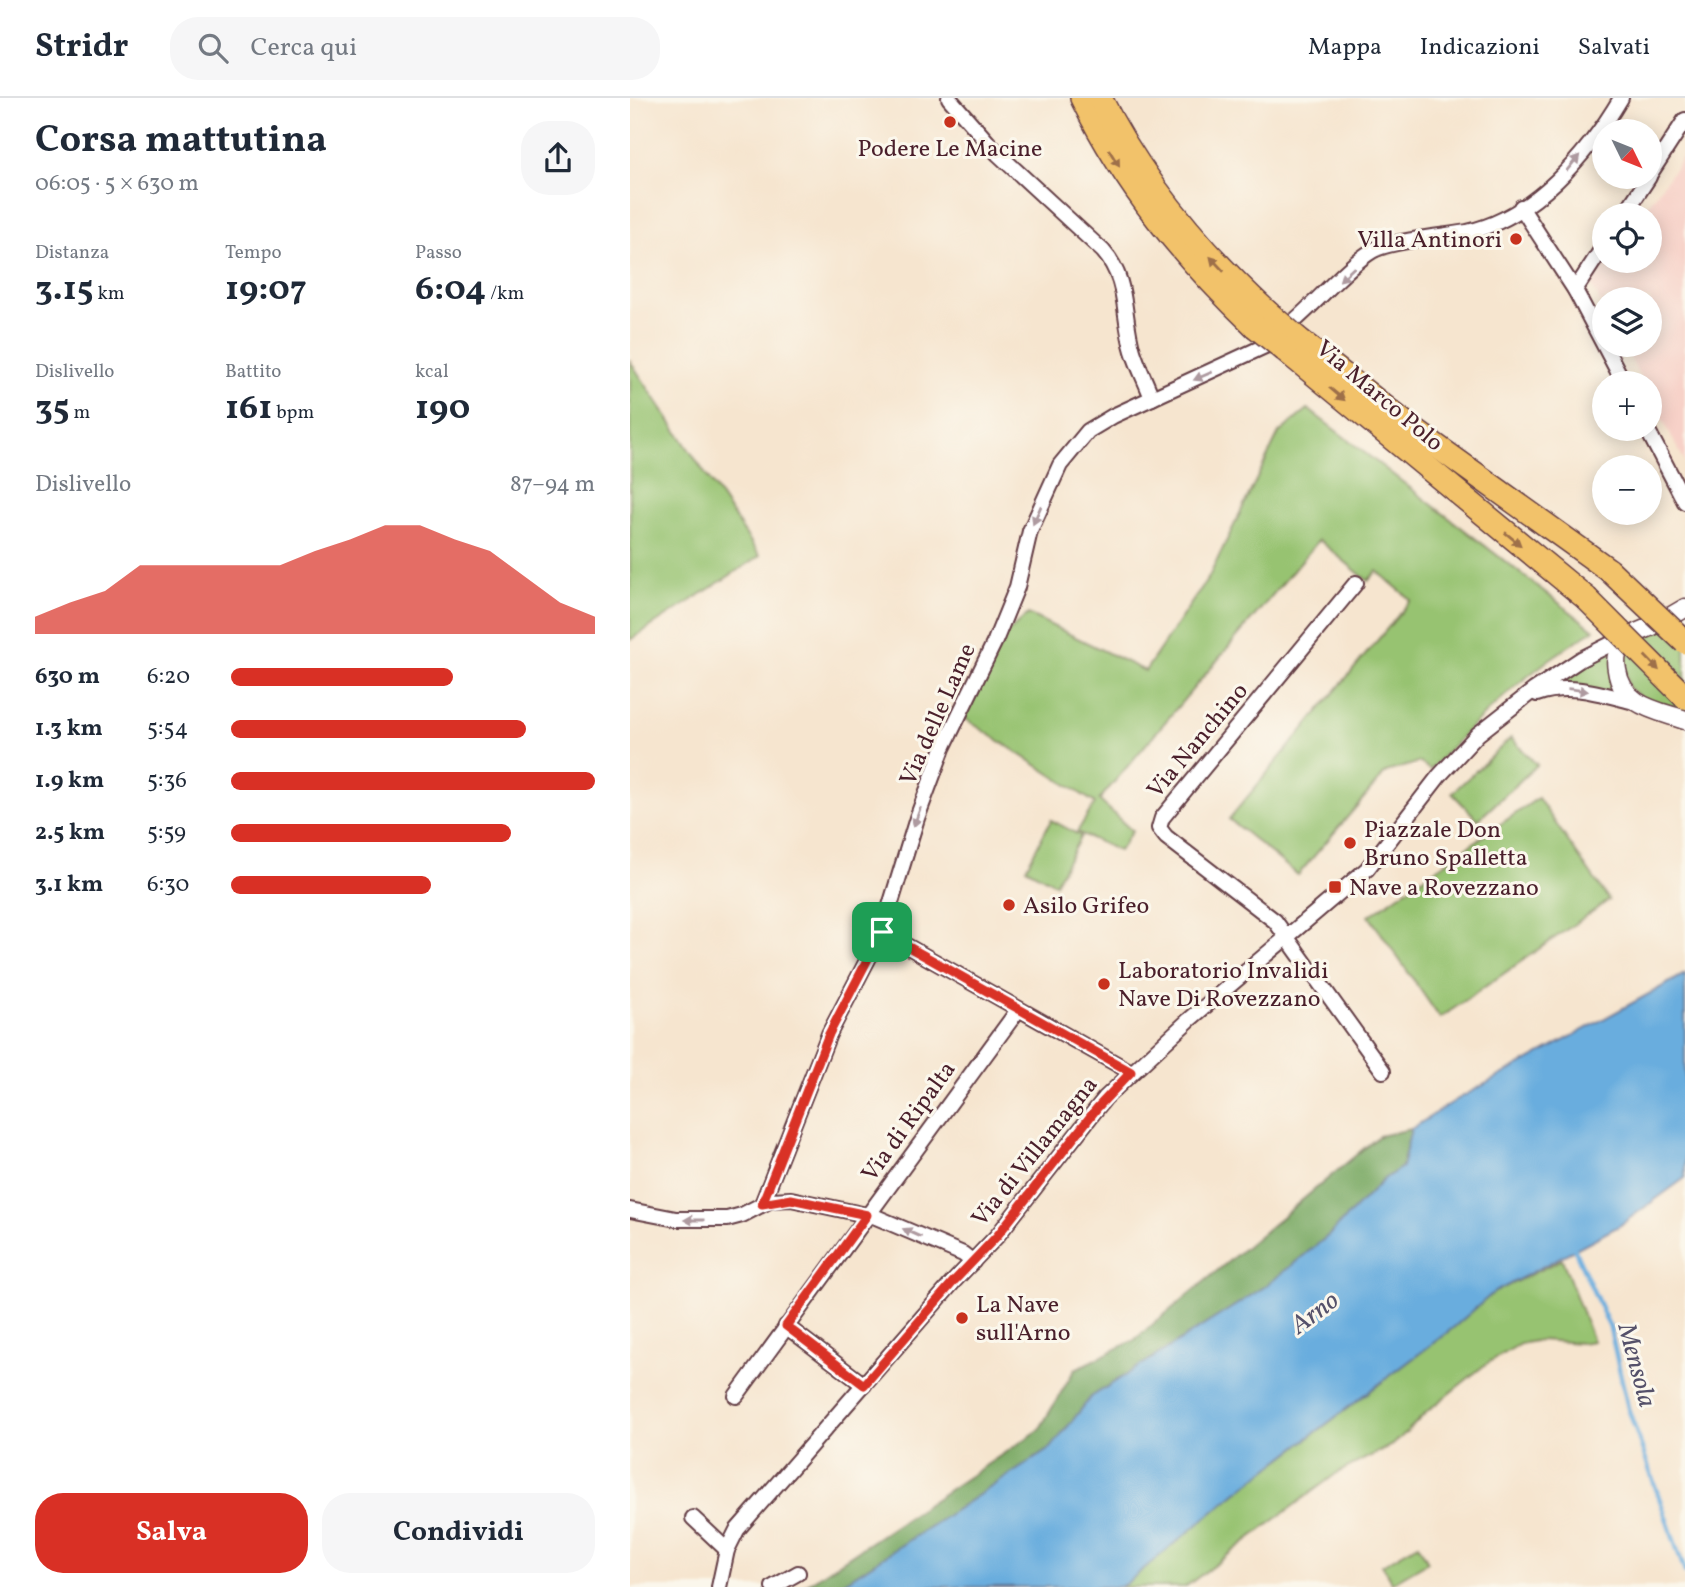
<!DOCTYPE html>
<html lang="it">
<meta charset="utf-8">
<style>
:root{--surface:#fff;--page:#f6f6f7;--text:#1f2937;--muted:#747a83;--line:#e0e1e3;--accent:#d93025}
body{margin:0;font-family:Vollkorn,serif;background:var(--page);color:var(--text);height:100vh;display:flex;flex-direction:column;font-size:26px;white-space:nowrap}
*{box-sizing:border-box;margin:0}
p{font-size:23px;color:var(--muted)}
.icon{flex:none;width:38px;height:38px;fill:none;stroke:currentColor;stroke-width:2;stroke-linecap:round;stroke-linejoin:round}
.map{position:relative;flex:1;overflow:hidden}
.drawer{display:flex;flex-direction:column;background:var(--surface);width:630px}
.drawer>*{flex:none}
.needle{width:46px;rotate:133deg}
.controls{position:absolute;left:962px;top:21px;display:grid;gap:14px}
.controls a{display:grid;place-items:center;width:70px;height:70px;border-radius:50%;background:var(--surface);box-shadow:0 4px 18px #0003;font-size:35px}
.pin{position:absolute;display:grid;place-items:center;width:60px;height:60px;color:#fff;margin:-30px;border-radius:14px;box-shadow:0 4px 10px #0006}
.round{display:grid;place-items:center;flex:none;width:74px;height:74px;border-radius:28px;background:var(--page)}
.overview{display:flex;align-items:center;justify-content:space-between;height:119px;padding:0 35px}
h1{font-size:38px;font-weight:700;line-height:52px}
.metrics{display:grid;grid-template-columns:repeat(3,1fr);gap:10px;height:119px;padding:7px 35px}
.metrics div{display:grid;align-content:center}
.metrics b{font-size:35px;font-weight:700}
.metrics small{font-size:19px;font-weight:400}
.metrics p{font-size:19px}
.chart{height:196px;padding:14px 35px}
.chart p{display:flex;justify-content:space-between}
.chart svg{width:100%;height:126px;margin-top:7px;fill:var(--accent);opacity:.7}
.button{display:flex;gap:14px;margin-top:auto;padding:14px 35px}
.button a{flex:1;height:80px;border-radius:28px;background:var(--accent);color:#fff;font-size:28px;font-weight:700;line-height:80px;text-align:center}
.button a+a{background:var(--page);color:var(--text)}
ul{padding:0 35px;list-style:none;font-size:23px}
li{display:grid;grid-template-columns:112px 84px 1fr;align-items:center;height:52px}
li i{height:18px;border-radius:9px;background:var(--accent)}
header{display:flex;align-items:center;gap:42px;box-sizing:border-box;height:98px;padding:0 35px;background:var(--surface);border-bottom:2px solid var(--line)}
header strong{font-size:33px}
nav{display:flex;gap:38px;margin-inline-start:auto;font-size:24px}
.search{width:490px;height:63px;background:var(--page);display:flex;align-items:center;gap:18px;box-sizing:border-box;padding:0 24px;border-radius:28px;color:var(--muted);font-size:26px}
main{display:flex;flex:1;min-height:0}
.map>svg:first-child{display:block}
.built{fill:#f7d1c8}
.green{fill:#97c371;stroke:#70714e;stroke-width:2}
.forest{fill:#79a963;stroke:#626447;stroke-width:2}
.water{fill:#69adde;stroke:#5a6684;stroke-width:2}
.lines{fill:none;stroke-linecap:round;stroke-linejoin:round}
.stream{stroke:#69adde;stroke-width:4.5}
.minor-casing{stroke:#643d44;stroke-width:18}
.tertiary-casing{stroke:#643d44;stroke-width:21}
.trunk-casing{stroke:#643d44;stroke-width:26}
.minor{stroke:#fff;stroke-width:14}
.tertiary{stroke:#fff;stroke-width:18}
.trunk{stroke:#f2c26a;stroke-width:23}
.trunk-bridge-casing{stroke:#643d44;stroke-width:26;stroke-linecap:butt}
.trunk-bridge{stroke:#f2c26a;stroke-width:23}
.oneway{fill:#9e704a}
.oneway2{fill:#ae9aa0}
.route-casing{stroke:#fff;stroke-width:14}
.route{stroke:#d93025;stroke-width:9}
.poi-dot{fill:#c8321e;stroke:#fbf7ec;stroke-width:2.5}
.labels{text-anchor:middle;stroke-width:6;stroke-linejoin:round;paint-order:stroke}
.poi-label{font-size:24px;fill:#4a1f2b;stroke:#fbf7ec;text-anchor:start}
.street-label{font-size:24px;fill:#4a1f2b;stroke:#fbf7ec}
.water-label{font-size:26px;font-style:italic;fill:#55516a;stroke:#fbf7ec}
</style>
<header>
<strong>Stridr</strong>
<div class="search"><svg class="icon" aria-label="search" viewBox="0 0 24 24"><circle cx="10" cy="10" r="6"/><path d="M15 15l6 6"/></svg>Cerca qui</div>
<nav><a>Mappa</a><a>Indicazioni</a><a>Salvati</a></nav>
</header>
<main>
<section class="drawer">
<div class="overview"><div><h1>Corsa mattutina</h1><p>06:05 · 5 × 630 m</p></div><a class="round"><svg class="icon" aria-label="share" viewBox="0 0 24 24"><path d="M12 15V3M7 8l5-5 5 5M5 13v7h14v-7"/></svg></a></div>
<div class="metrics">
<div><p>Distanza</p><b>3.15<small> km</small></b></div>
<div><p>Tempo</p><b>19:07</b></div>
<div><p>Passo</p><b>6:04<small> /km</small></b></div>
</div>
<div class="metrics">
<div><p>Dislivello</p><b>35<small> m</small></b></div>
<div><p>Battito</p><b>161<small> bpm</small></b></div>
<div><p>kcal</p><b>190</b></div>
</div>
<div class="chart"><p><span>Dislivello</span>87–94 m</p>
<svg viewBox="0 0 160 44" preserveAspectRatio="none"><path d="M0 44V38L10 33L20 29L30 20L40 20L50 20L60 20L70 20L80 15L90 11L100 6L110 6L120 11L130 15L140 24L150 33L160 38V44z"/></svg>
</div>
<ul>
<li><b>630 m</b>6:20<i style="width:61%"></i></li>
<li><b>1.3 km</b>5:54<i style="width:81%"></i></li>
<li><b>1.9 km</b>5:36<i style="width:100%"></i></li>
<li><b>2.5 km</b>5:59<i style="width:77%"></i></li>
<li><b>3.1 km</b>6:30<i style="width:55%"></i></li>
</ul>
<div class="button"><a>Salva</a><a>Condividi</a></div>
</section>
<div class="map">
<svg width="1055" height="1489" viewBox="0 0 1055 1489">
<rect width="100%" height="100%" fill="#fbf7ec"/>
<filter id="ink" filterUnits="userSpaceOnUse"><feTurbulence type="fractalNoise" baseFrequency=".0143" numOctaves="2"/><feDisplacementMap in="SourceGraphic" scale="14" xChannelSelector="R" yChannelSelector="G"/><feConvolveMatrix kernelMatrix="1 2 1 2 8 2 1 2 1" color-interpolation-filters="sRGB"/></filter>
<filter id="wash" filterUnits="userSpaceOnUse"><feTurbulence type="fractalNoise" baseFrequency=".00686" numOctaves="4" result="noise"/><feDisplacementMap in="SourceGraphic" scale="28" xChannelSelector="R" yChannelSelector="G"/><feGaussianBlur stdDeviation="1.57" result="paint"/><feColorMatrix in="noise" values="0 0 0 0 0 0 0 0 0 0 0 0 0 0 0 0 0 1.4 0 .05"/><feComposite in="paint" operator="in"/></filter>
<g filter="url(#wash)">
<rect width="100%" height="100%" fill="#f6e5cf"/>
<path class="built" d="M 1055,56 L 1055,364 L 1020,298 L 1020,285 L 1013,285 L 993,247 L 1020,247 L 1020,201 L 975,201 L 975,212 L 961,187 L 979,163 L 1020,163 L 1020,117 L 1011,117 Z"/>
<g class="green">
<path d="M 0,263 L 130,458 L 0,542 Z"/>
<path d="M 678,311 L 964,532 C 901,569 849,619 800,672 L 790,664 L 756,674 L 668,777 L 599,721 L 781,502 L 747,473 L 738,483 L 689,442 L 469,702 L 502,733 L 489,753 L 447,734 L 465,705 L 334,620 L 374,538 L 398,516 L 515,573 L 579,479 L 649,335 Z"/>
<path d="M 1055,523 L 1055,617 L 1018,605 L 998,589 L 992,553 L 1016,537 Z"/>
<path d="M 984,548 L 992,597 L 925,586 Z"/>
<path d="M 881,640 L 907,667 L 848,722 L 822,695 Z"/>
<path d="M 908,700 L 979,802 L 810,920 L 739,818 Z"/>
<path d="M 421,722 L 451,738 L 425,786 L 396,770 Z"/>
<path d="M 932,1161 L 963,1243 L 951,1245 L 910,1242 L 890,1246 L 856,1266 L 801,1310 L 764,1346 L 707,1375 L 555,1489 L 490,1489 L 607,1394 L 823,1230 L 863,1195 Z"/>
<path d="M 788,1446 L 798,1464 L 762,1485 L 752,1467 Z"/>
</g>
<path class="forest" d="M 781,1031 L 772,1069 L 754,1081 L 699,1137 L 636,1188 L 461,1299 L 421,1350 L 207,1489 L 173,1489 L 409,1332 L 445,1271 L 503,1243 L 749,1038 Z"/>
<path class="water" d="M 1055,876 L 1055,1080 L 989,1128 L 863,1195 L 823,1230 L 607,1394 L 498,1484 L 490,1489 L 207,1489 L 421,1350 L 461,1299 L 636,1188 L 699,1137 L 754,1081 L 772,1069 L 781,1031 L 826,1002 Z"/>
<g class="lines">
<path class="stream" d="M 943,1148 L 980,1230 L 998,1310 L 1055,1474"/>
</g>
</g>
<g filter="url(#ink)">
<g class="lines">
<g class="minor-casing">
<g id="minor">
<path d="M 319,0 L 368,56 L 473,153 C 499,182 492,217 503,253 C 508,269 516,284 522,300"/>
<path d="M 1020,76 L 1055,22"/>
<path d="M 891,109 L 945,192 L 994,285"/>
<path d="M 994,117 L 1019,79"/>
<path d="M 945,192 L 975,146"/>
<path d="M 662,225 C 686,205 717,168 742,153 C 758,143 815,138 837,134 C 904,120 958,56 991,0"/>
<path d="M 1017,331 L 1055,404"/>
<path d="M 726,485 L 532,720 L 529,730 L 536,739 L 645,823 L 753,973"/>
<path d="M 907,596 C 939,584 972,596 1004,604"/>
<path d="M 252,834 L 501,974"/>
<path d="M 132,1106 L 199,936 L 252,834 L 287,720 L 313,650 L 365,543 L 387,489 L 400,433 L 430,367 L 458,333 L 483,318 L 635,248"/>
<path d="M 0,1112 L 46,1121 L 97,1121 L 112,1117 L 141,1102 L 161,1101 L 246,1119 L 333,1156 L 343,1164"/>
<path d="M 156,1228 L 234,1287"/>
<path d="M 106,1298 L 388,912"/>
<path d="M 63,1420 L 97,1452"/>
<path d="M 89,1489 L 97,1452 L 107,1432 L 324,1183 L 367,1138 L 475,1000 L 559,922 L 737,771 L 809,678 L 848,636 L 904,592 L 951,561 L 989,542"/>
<path d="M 143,1489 L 168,1475"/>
</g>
</g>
<g class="tertiary-casing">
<g id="tertiary">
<path d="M 1043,517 L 1055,510"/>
<path d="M 1006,535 L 1025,527"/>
<path d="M 993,545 C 986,554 985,562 987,572 C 992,608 1026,612 1055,622"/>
</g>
</g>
<g class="trunk-casing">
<g id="trunk">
<path d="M 452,0 C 495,88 554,160 625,228"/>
<path d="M 470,0 C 511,82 570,152 636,213"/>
<path d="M 667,240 L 780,329 L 979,472"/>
<path d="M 655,252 L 956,500"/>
</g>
</g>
<use href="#minor" class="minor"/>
<use href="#tertiary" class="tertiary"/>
<use href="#trunk" class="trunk"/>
<g class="trunk-bridge-casing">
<g id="trunk-bridge">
<path d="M 636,213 L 667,240"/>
<path d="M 625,228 L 655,252"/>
<path d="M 979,472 L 1055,544"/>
<path d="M 956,500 L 1055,599"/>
</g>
</g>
<use href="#trunk-bridge" class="trunk-bridge"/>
</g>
<defs><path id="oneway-solid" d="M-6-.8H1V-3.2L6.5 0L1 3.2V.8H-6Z" transform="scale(1.75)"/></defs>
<g class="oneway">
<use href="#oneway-solid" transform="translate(484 60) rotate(58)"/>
<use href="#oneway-solid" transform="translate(587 166) rotate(-133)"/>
<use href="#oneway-solid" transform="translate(707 296) rotate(40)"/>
<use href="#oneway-solid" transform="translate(883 441) rotate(39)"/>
<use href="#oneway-solid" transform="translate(1022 565) rotate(46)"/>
</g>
<g class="oneway2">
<use href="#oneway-solid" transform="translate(943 65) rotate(-50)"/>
<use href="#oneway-solid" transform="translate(717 176) rotate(137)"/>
<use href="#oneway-solid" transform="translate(573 278) rotate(157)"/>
<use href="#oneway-solid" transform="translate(407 417) rotate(114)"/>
<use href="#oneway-solid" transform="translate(948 592) rotate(7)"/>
<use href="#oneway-solid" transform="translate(287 719) rotate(110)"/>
<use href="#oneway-solid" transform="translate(64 1122) rotate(180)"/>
<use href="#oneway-solid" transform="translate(282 1135) rotate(-156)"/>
</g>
</g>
<g class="lines" filter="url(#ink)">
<g class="route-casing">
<path id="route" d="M 252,834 L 501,974 L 467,1010 L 367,1138 L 324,1183 L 234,1287 L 156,1228 L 237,1117 L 161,1101 L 132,1106 L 199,936 Z"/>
</g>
<use href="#route" class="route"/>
</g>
<g class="poi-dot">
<circle cx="320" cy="24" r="7"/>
<circle cx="886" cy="141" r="7"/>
<circle cx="720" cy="745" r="7"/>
<rect x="698" y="782" width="14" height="14" rx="3.5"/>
<circle cx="379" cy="807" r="7"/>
<circle cx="474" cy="886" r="7"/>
<circle cx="332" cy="1220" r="7"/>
</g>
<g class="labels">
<g class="poi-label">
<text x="320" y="58" text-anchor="middle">Podere Le Macine</text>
<text x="872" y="149" text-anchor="end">Villa Antinori</text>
<text x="734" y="739">Piazzale Don<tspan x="734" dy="28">Bruno Spalletta</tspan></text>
<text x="719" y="797">Nave a Rovezzano</text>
<text x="393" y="815">Asilo Grifeo</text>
<text x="488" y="880">Laboratorio Invalidi<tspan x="488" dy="28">Nave Di Rovezzano</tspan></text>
<text x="346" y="1214">La Nave<tspan x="346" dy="28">sull'Arno</tspan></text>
</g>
<g class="street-label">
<text transform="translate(750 297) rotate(40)" y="8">Via Marco Polo</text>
<text transform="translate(307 616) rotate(-66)" y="8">Via delle Lame</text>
<text transform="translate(567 642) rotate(-50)" y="8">Via Nanchino</text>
<text transform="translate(278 1023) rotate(-54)" y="8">Via di Ripalta</text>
<text transform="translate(404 1053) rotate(-51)" y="8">Via di Villamagna</text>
</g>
<g class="water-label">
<text transform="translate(684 1214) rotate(-37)" y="9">Arno</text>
<text transform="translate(1008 1267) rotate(75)" y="9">Mensola</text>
</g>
</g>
</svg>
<div class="controls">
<a><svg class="needle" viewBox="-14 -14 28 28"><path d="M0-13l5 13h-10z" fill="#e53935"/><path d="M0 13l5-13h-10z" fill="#747a83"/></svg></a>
<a><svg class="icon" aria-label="locate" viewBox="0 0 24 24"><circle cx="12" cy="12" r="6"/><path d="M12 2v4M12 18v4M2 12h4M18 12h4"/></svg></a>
<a><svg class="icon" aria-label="layers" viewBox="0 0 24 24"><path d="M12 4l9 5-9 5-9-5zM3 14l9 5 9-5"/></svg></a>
<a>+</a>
<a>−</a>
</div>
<div class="pin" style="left:252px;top:834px;background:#1e9e55"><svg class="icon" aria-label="arrive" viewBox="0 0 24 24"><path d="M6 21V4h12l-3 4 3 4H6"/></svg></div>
</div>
</main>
